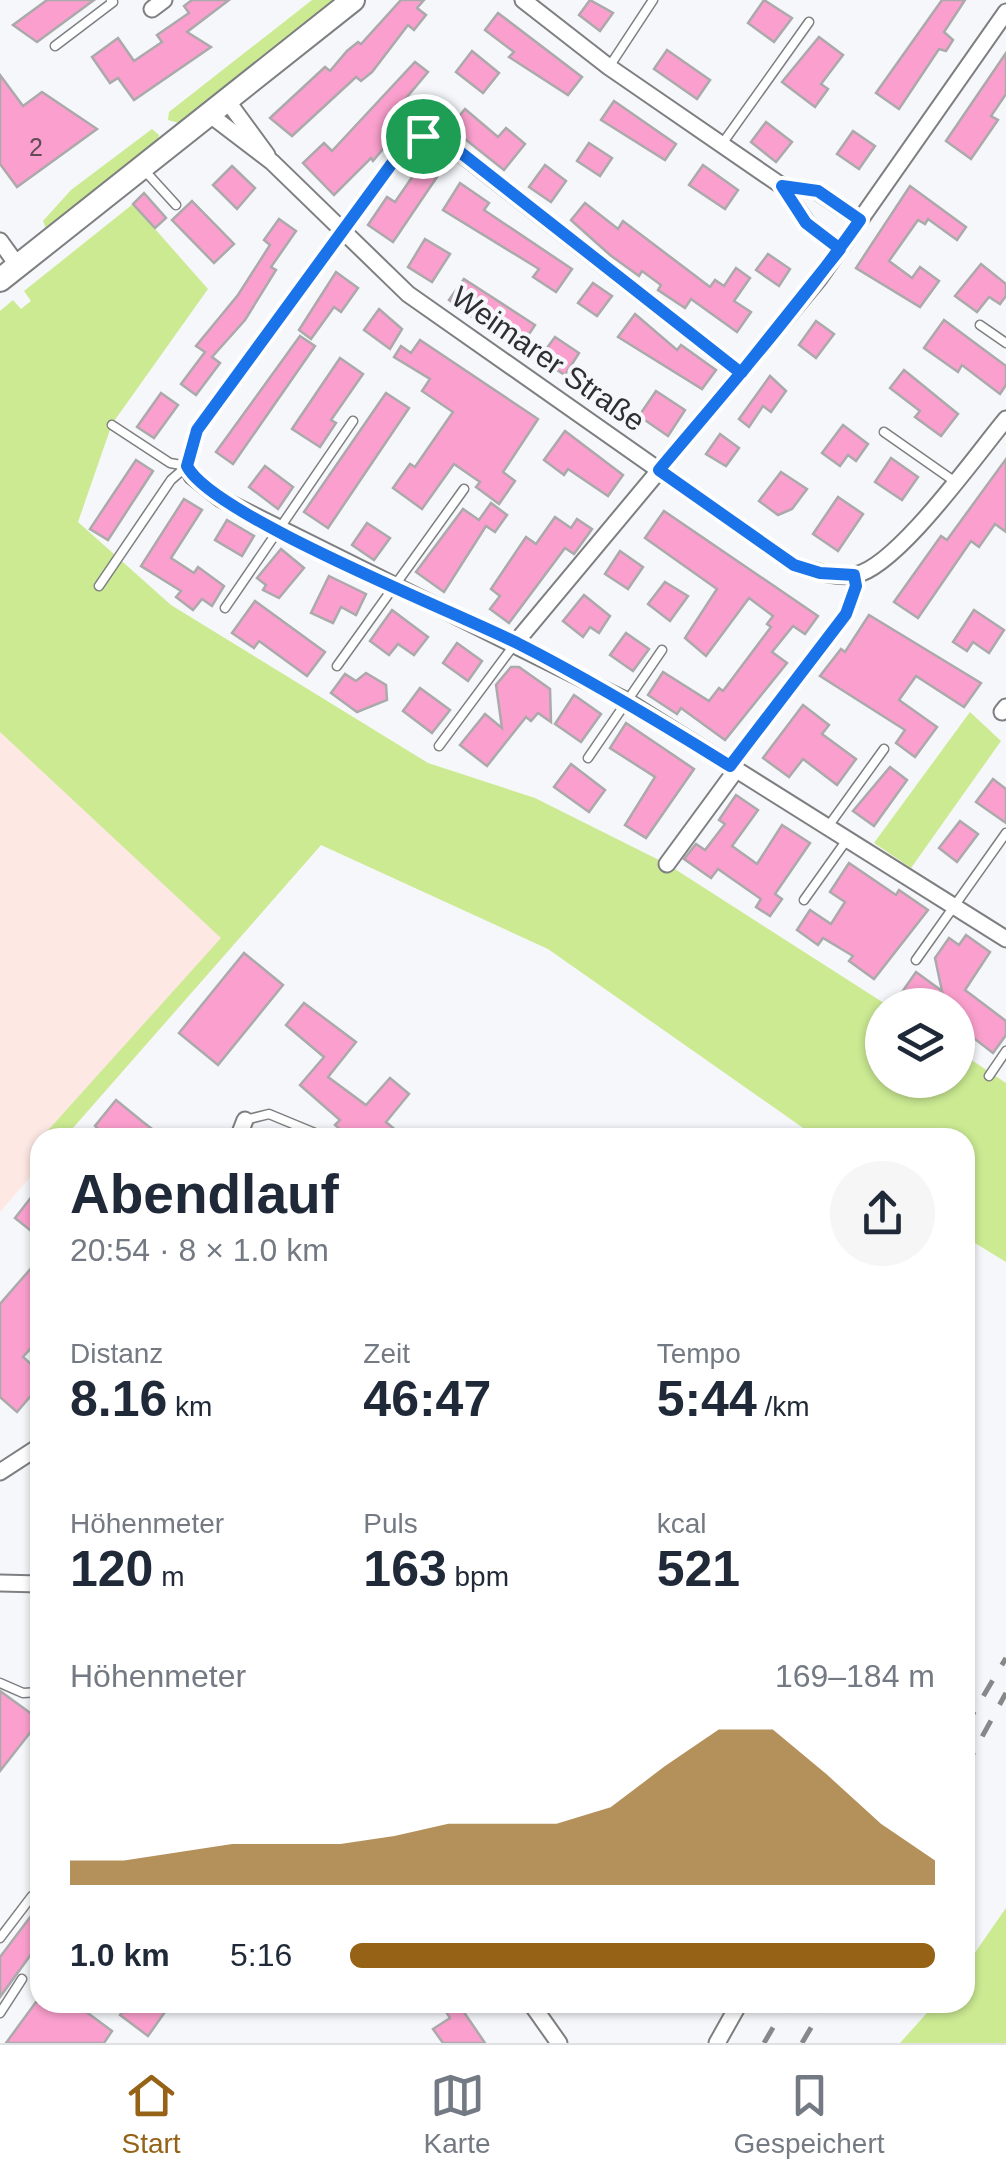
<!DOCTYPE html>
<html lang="de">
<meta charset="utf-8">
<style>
:root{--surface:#fff;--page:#f6f6f7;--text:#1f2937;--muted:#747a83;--line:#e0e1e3;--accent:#956216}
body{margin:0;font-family:Helvetica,sans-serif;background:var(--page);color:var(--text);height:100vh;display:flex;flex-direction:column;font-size:38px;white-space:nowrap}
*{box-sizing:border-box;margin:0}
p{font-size:32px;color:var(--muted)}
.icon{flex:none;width:55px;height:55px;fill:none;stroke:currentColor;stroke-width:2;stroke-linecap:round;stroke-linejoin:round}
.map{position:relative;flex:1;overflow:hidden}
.side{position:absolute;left:30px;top:1128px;width:945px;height:885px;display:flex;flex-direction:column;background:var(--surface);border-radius:30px;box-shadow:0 2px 8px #0004}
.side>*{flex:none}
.buttons{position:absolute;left:865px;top:988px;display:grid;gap:20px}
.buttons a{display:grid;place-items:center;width:110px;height:110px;border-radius:50%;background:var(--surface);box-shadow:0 2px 8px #0004;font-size:50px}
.pin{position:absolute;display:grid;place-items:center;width:85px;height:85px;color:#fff;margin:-42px;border:5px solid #fff;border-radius:50%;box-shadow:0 2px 10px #0007}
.round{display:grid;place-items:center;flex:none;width:105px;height:105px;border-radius:52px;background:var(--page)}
.summary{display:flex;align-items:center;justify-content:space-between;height:170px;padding:0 40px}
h1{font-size:55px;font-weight:800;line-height:75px}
.metrics{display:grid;grid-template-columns:repeat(3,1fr);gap:15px;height:170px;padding:10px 40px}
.metrics div{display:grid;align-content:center}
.metrics b{font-size:50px;font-weight:800}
.metrics small{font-size:28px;font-weight:400}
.metrics p{font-size:28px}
.chart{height:280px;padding:20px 40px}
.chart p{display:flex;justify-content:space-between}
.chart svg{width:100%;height:180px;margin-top:10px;fill:var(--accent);opacity:.7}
ul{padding:0 40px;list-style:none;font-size:32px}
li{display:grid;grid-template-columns:160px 120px 1fr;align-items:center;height:75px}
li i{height:25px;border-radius:12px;background:var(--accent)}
.dock{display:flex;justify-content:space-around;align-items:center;height:140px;border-top:2px solid var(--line);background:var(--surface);font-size:28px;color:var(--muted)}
.dock a{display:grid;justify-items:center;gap:5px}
.dock .selected{color:var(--accent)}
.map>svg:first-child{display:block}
.industrial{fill:#fde8e4}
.green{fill:#cbea92}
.building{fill:#fba0ce;stroke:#aba9aa;stroke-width:2.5}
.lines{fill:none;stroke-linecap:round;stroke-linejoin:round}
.lane-casing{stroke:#7e7f81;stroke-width:11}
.street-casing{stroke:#7e7f81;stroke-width:19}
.secondary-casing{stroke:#7e7f81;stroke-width:26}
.lane{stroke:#fff;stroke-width:8}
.street{stroke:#fff;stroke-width:15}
.secondary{stroke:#fff;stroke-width:22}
.rail{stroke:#878889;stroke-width:5;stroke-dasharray:18 18;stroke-linecap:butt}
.route-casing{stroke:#fff;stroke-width:20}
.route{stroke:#1a73e8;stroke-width:12}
.labels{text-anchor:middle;stroke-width:8;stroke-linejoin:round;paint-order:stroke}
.number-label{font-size:25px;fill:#614b58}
.street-label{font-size:30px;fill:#2e2f30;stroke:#f6f7fa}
</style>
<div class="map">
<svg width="1006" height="2043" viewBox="0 0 1006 2043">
<rect width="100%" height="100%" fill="#f6f7fa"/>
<path class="industrial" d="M 0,675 L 321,845 L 65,1137 L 40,1138 L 40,1166 L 0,1212 Z"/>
<g class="green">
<path d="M 312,0 L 342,0 L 183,124 L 168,120 L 169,112 Z"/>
<path d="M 152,129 L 159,135 L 157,145 L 47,231 L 43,221 L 71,190 Z"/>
<path d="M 133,204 L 208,289 L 112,424 L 78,522 L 171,605 L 428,763 L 535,798 L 667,864 L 887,1005 L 882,1005 L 882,1080 L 958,1080 L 958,1051 L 1006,1083 L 1006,1262 L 965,1237 L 965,1138 L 816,1137 L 548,949 L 321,845 L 65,1137 L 42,1137 L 221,938 L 0,732 L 0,311 L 13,300 L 21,309 L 31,301 L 24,291 Z"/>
<path d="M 970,712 L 1001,741 L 911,868 L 874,843 Z"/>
<path d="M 1006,1908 L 1006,2043 L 900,2043 L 936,2003 L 965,2002 L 965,1967 Z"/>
</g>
<g class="building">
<path d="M 47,0 L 94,0 L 37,42 L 13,25 Z"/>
<path d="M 192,0 L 229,0 L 187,32 L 211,47 L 134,100 L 118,78 L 110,83 L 92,57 L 118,38 L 134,61 L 162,42 L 157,35 L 189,13 L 184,6 Z"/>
<path d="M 401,0 L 424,0 L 417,8 L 426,15 L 414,30 L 408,25 L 372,72 L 361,81 L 356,77 L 292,136 L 270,118 L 325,67 L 330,71 L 347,51 L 358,42 L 361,44 Z"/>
<path d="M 590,0 L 613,13 L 600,31 L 579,15 Z"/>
<path d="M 764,0 L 792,18 L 774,42 L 748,23 Z"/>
<path d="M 942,0 L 965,0 L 944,32 L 953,40 L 946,51 L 939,49 L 899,109 L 876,93 Z"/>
<path d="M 498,13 L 582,77 L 568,95 L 509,57 L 514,52 L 485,30 Z"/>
<path d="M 819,37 L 843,55 L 821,84 L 828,89 L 815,107 L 782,82 Z"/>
<path d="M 667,50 L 710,80 L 697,99 L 654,69 Z"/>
<path d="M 472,51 L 499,73 L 483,93 L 456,72 Z"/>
<path d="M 1006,53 L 1006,94 L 991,116 L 998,120 L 971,159 L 946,141 Z"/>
<path d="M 415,62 L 428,72 L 386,122 L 397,132 L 373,161 L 371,158 L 334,195 L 303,163 L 324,143 L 332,151 Z"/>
<path d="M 0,75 L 23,106 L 42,92 L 97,129 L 17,187 L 0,164 Z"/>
<path d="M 614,101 L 676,144 L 665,160 L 601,120 Z"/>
<path d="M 465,109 L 498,137 L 506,128 L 525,144 L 504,170 L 450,127 Z"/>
<path d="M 766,122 L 792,142 L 776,162 L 751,142 Z"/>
<path d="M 853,131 L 875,146 L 859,169 L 837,154 Z"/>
<path d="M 589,143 L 612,158 L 600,176 L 577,161 Z"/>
<path d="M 426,157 L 443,168 L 393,242 L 368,225 L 387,197 L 395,202 Z"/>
<path d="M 545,165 L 566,181 L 551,202 L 529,187 Z"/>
<path d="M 703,165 L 738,190 L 725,209 L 689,185 Z"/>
<path d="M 232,166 L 255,188 L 237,209 L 213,185 Z"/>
<path d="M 460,183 L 489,203 L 484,210 L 572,269 L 556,292 L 533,277 L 539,269 L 443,210 Z"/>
<path d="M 910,186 L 966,227 L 957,240 L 928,219 L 925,224 L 918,220 L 889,261 L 912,278 L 920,267 L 939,281 L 920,307 L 856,268 Z"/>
<path d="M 144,193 L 166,218 L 155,228 L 133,204 Z"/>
<path d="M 192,201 L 234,244 L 214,263 L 172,220 Z"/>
<path d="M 585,203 L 618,229 L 623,221 L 710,287 L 715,280 L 724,286 L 736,268 L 750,278 L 734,301 L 751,312 L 737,332 L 691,299 L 685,308 L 658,290 L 661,285 L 642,271 L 639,276 L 610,255 L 571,220 Z"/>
<path d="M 279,219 L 296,231 L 271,267 L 276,270 L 245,320 L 212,357 L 220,363 L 196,395 L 181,384 L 205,352 L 196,346 L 238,295 L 270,245 L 264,240 Z"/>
<path d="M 425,239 L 450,254 L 432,282 L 408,267 Z"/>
<path d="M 768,254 L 790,269 L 779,286 L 756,270 Z"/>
<path d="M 981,264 L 1006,284 L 1006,296 L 1000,304 L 989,297 L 977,312 L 955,296 Z"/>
<path d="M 336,272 L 358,288 L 341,312 L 334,307 L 311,339 L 299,330 Z"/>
<path d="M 464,279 L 535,325 L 525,340 L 533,345 L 525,356 L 449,300 Z"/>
<path d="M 593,283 L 612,296 L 597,316 L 578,303 Z"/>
<path d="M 379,309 L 402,329 L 390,349 L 364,330 Z"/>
<path d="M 635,314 L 677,350 L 681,345 L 716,370 L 702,389 L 618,337 Z"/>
<path d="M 944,320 L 1006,366 L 1006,385 L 1000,394 L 962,365 L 958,372 L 924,348 Z"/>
<path d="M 816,321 L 834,334 L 816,358 L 799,345 Z"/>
<path d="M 300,336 L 315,346 L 233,464 L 216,452 Z"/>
<path d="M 555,337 L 579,353 L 565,375 L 539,359 Z"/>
<path d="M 420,340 L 538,419 L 503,472 L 515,481 L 499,504 L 476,487 L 480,482 L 454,464 L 422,509 L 393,488 L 410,464 L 415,467 L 453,412 L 422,391 L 430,379 L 394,357 L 401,346 L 411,353 Z"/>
<path d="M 340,358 L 363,374 L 331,420 L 336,423 L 320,447 L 292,429 Z"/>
<path d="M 904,370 L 958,414 L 941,436 L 915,417 L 920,411 L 890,388 Z"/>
<path d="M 770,376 L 786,391 L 771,412 L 763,406 L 749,427 L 739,419 Z"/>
<path d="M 656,391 L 685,410 L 668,436 L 639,416 Z"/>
<path d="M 161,393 L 178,405 L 154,438 L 137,427 Z"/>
<path d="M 386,393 L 409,408 L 328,528 L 304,512 Z"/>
<path d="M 843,425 L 868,444 L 856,461 L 848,455 L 840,466 L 822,453 Z"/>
<path d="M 565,431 L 623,475 L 608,496 L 568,469 L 564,475 L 544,460 Z"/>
<path d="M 720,434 L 739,448 L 726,466 L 706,454 Z"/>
<path d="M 891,458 L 918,477 L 902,500 L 875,482 Z"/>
<path d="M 1006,459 L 1006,532 L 995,524 L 979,547 L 971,541 L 918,618 L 894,602 L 941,536 L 947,540 Z"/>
<path d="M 136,460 L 153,471 L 108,540 L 90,529 Z"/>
<path d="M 265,466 L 293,487 L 278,509 L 249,487 Z"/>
<path d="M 781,472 L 807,489 L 792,509 L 778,515 L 759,501 Z"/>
<path d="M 838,497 L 863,514 L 838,551 L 813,534 Z"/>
<path d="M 184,499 L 202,510 L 171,558 L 194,573 L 198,567 L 224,586 L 212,606 L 202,599 L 193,610 L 176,597 L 181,591 L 141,566 Z"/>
<path d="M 491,503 L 507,515 L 495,532 L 486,526 L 444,592 L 416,572 L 463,509 L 479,520 Z"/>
<path d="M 664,511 L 818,616 L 805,634 L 793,626 L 772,652 L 787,663 L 725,740 L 681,708 L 677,714 L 648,695 L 663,672 L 709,701 L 719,688 L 723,691 L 771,627 L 767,624 L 773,616 L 749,598 L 706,656 L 685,638 L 717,589 L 645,538 Z"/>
<path d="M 555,517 L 571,528 L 577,519 L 592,529 L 574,554 L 565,548 L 509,623 L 490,609 L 500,596 L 491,589 L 526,537 L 536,544 Z"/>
<path d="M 227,520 L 254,536 L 242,556 L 215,540 Z"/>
<path d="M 367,523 L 390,538 L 374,560 L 352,545 Z"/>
<path d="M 281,549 L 304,568 L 279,598 L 263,590 L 266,585 L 257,578 Z"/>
<path d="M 620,551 L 643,567 L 628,589 L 605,574 Z"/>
<path d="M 329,576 L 366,594 L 356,615 L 341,607 L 333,623 L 311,613 Z"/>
<path d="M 665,582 L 688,596 L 670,621 L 648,604 Z"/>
<path d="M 584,595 L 610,616 L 599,633 L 590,627 L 583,637 L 563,621 Z"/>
<path d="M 255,601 L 325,652 L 307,676 L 259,641 L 254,648 L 232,633 Z"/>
<path d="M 392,610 L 428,637 L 414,655 L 398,644 L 389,655 L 370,641 Z"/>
<path d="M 974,610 L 1004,630 L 989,653 L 973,642 L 967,651 L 953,642 Z"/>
<path d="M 869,615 L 981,683 L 964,707 L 916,676 L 899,700 L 937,727 L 915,757 L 896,743 L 905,730 L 820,676 L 841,649 L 845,652 Z"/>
<path d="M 626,633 L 649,649 L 633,671 L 610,655 Z"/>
<path d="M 457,643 L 482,661 L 468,681 L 443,663 Z"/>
<path d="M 511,667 L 519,667 L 550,689 L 551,722 L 538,713 L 531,721 L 526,717 L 487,766 L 460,745 L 485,714 L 502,728 L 496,685 Z"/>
<path d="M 366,673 L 386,685 L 387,700 L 357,712 L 331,693 L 345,674 L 356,681 Z"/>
<path d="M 420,688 L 450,710 L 432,733 L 403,711 Z"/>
<path d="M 574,695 L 601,714 L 581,742 L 555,724 Z"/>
<path d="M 803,705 L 829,725 L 822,734 L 856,759 L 837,785 L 803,759 L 789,777 L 763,758 Z"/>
<path d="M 626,723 L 694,769 L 646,838 L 625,825 L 655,777 L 610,748 Z"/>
<path d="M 571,764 L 605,790 L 589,812 L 554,787 Z"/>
<path d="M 890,767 L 907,780 L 874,826 L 853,811 Z"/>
<path d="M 993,779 L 1006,789 L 1006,823 L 976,802 Z"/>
<path d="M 736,795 L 758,810 L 732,846 L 757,864 L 782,825 L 810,843 L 775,894 L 782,899 L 770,916 L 756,907 L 761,899 L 718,869 L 711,878 L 684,859 L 696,844 L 705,850 L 725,824 L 719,820 Z"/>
<path d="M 960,821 L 978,834 L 957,862 L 939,848 Z"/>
<path d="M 849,863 L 896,895 L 899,890 L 928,910 L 874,979 L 849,961 L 853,956 L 823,938 L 818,945 L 797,930 L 810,910 L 831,924 L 845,902 L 830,892 Z"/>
<path d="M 966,935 L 990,952 L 965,990 L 1006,1021 L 1006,1035 L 993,1053 L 958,1026 L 958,1005 L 893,1005 L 916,972 L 942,991 L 935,958 L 949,938 L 959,945 Z"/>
<path d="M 244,953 L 283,985 L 218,1065 L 179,1033 Z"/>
<path d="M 304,1003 L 356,1042 L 328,1077 L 366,1105 L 390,1078 L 409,1094 L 386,1122 L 405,1138 L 350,1138 L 335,1125 L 340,1120 L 300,1085 L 324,1057 L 286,1025 Z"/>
<path d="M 116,1100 L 143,1122 L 164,1138 L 108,1138 L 95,1126 Z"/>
<path d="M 40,1186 L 40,1227 L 35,1234 L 15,1218 Z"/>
<path d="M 40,1258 L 40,1338 L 23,1357 L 40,1372 L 40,1385 L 17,1412 L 0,1397 L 0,1304 Z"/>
<path d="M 0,1691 L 40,1720 L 0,1771 Z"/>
<path d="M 40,1904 L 40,1942 L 0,1997 L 0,1957 Z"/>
<path d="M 36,2002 L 73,2002 L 112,2031 L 104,2043 L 6,2043 Z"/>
<path d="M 129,2002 L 172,2002 L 148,2036 L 120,2015 Z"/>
<path d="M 440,2002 L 457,2002 L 485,2043 L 443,2043 L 433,2029 L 450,2018 Z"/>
</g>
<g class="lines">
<g class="lane-casing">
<g id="lane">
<path d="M 55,46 L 113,2 L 111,0"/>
<path d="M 609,67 L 653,0"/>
<path d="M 722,144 L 809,22"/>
<path d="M 145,171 L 176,205"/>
<path d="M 980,325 L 1006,343"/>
<path d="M 884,432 L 954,481"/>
<path d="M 99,586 L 171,480 L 187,466 L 170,463 L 112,425"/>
<path d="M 225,608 L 353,421"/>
<path d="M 337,666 L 464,489"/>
<path d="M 439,746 L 514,645"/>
<path d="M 588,758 L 662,650"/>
<path d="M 827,828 L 884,749"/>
<path d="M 804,900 L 846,841"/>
<path d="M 916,960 L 1006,833"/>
<path d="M 989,1076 L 1006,1051"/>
<path d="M 245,1120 L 269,1114 L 327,1138"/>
<path d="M 0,1683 L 23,1693 L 40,1692"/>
<path d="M 0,1938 L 32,1896"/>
<path d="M 0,2013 L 22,1979"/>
</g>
</g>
<g class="street-casing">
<g id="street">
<path d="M 523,0 L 609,67 L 782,186 L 807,223 L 839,249"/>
<path d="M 152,9 L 164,0"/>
<path d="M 226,99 L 267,155"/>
<path d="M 209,114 L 272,162 L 408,294 L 794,565 C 813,571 835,578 855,575 C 897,567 976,455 1006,419"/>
<path d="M 782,186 L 817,191 L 860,220"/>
<path d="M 0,241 L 18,266"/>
<path d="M 741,373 L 445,141 L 423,136 L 401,151 L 197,430 L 187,466 L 192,476 L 221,499 L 627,701 L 1006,939"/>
<path d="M 516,642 L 818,280 L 1006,12"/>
<path d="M 1002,712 L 1006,707"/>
<path d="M 730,766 L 846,614 L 856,586 L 854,575"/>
<path d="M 667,864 L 736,770"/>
<path d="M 238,1138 L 245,1120"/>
<path d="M 0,1472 L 40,1446"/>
<path d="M 0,1583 L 40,1584"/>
<path d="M 530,2002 L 559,2043"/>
<path d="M 717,2043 L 740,2002"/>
</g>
</g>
<g class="secondary-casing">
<path id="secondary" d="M 0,280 L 353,0"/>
</g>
<use href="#lane" class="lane"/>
<use href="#street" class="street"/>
<use href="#secondary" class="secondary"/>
<g class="rail">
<path d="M 965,1727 L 1006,1658"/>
<path d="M 965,1768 L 1006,1693"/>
<path d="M 764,2043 L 788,2002"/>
<path d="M 802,2043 L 826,2002"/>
</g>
</g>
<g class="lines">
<g class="route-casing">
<path id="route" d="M 423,136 L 401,151 L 197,430 L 187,466 C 212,516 458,613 519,644 C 592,681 661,723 730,766 L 846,614 L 856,586 L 854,575 L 820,573 L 794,565 L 659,470 C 728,388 798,308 860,220 L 818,191 L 782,186 L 806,223 L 840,249 L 741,373 L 446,141 L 423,136"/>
</g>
<use href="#route" class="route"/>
</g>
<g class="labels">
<g class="number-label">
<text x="36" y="156">2</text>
</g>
<g class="street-label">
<text transform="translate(548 359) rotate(35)" y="10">Weimarer Straße</text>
</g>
</g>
</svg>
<div class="buttons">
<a><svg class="icon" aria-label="layers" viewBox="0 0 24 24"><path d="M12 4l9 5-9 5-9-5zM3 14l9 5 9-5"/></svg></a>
</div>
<div class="pin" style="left:423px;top:136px;background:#1e9e55"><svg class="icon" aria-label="arrive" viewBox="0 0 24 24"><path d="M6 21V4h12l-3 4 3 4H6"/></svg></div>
<section class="side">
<div class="summary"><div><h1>Abendlauf</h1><p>20:54 · 8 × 1.0 km</p></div><a class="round"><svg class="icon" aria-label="share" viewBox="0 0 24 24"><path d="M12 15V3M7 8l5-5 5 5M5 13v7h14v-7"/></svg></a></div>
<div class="metrics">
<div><p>Distanz</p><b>8.16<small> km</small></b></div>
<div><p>Zeit</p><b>46:47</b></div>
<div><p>Tempo</p><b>5:44<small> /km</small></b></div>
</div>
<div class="metrics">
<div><p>Höhenmeter</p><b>120<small> m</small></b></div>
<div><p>Puls</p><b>163<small> bpm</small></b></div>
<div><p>kcal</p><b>521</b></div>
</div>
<div class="chart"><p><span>Höhenmeter</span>169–184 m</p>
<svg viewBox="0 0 160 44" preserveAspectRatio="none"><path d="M0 44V38L10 38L20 36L30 34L40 34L50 34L60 32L70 29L80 29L90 29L100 25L110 15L120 6L130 6L140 17L150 29L160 38V44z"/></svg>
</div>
<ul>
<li><b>1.0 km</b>5:16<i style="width:100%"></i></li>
</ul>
</section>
</div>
<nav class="dock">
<a class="selected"><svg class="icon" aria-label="home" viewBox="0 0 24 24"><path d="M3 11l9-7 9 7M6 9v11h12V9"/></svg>Start</a>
<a><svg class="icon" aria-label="map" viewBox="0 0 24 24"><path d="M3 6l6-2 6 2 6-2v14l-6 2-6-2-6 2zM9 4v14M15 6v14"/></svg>Karte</a>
<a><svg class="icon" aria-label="saved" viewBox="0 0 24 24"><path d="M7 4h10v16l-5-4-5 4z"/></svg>Gespeichert</a>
</nav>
